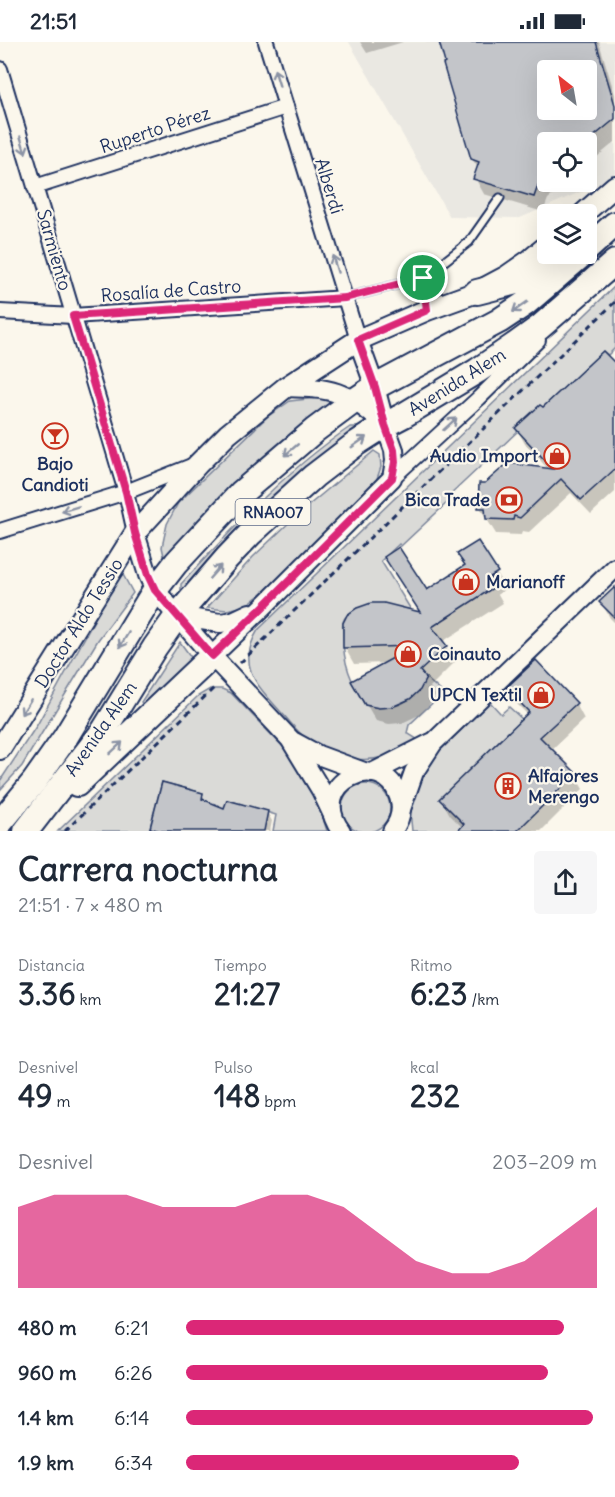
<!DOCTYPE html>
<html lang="es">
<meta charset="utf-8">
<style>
:root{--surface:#fff;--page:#f6f6f7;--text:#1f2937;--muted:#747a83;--accent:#db2777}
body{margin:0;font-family:Delius,sans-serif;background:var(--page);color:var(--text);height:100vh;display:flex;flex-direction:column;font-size:22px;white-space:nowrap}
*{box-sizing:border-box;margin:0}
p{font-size:20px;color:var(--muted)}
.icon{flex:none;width:33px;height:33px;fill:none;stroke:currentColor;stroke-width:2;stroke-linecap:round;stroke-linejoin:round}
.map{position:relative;height:789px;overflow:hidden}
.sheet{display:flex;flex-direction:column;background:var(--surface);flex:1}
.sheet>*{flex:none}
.needle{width:39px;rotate:329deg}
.fabs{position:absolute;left:537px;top:18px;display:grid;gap:12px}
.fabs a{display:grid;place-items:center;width:60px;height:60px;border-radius:6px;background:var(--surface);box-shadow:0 6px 24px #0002;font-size:30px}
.pin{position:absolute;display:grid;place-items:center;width:51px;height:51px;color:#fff;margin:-26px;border:3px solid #fff;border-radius:50%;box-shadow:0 2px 6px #0007}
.round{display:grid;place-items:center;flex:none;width:63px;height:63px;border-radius:6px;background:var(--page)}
.head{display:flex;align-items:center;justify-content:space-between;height:102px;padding:0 18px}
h1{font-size:33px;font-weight:800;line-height:45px}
.stats{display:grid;grid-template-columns:repeat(3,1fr);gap:9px;height:102px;padding:6px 18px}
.stats div{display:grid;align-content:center}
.stats b{font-size:30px;font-weight:800}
.stats small{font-size:16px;font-weight:400}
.stats p{font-size:16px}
.chart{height:168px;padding:12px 18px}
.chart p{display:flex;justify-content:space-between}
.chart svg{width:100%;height:108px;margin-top:6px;fill:var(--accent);opacity:.7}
ul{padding:0 18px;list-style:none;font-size:20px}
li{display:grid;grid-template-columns:96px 72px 1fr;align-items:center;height:45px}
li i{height:15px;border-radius:8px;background:var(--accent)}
.status{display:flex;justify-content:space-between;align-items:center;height:42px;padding:0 30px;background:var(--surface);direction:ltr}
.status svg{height:16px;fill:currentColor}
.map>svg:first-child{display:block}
.built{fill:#eae8e2;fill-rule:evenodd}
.green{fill:#dadad7;stroke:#7a849a;stroke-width:1.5}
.shadow{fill:#0003;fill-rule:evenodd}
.building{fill:#c3c5c9;stroke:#1b2f5e;stroke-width:1.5;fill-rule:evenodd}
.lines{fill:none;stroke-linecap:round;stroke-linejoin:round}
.service-casing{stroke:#1b2f5e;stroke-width:11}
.minor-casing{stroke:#1b2f5e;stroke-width:18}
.tertiary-casing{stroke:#1b2f5e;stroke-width:22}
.secondary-casing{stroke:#1b2f5e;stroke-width:24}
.trunk-casing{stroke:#1b2f5e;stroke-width:28}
.path{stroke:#1b2f5e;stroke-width:3;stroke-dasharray:6 4.5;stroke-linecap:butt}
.service{stroke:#fbf7ec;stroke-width:7}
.minor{stroke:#fbf7ec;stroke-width:14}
.tertiary{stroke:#fbf7ec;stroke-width:18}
.secondary{stroke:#fbf7ec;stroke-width:20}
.trunk{stroke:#fbf7ec;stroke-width:24}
.oneway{stroke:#8b93a5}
.route-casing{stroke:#fff;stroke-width:12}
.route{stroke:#db2777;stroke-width:8}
.labels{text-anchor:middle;stroke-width:4.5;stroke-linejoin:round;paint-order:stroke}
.shield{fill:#fbf7ec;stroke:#5e6b89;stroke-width:1.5}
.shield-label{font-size:16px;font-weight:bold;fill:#1b2f5e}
.street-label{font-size:18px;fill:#1b2f5e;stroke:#fbf7ec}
.poi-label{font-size:18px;font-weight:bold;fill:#1b2f5e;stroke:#fbf7ec;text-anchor:end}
</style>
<div class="status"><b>21:51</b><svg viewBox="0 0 49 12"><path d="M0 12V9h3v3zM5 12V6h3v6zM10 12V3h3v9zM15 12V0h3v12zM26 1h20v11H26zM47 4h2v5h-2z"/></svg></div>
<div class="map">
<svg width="615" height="789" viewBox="0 0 615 789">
<rect width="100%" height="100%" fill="#fbf7ec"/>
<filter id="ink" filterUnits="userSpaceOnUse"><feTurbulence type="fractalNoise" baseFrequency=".0167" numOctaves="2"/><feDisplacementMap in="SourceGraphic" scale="12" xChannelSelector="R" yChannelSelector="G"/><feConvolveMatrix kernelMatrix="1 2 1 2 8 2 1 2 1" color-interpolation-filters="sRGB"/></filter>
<g filter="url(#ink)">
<path class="built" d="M 349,0 L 615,0 L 615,131 L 608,138 L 520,176 L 450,175 ZM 548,28 L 586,28 L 586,68 L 548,68 ZM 548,100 L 586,100 L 586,140 L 548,140 Z"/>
<g class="green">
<path d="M 615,244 L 615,306 L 608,313 L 603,309 L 448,455 L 450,458 L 401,504 L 399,502 L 381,519 L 421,584 L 357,566 C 351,570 345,573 343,580 C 342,584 343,590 343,594 C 343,622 351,639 365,663 C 395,669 411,663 426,636 L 443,651 L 409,683 L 407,691 L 417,697 C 412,701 407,705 402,708 C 371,725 332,718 306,696 C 296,689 289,678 280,669 C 257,643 236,624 258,588 Z"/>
<path d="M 317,356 L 339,363 L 166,523 L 162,505 L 167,482 L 178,461 L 267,375 L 290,359 Z"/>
<path d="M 350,385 L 357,385 L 359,389 L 186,551 L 181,548 L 181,542 C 233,486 286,428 350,385 Z"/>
<path d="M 374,409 L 380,413 L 381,425 L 374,445 L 342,480 L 261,552 L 245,564 L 227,568 L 207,566 L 253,515 L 297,473 Z"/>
<path d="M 121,529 L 133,551 L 98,598 L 22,724 L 0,748 L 0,739 L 37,683 Z"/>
<path d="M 180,600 L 193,618 L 144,664 L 141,660 Z"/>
<path d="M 210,647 L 222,647 L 231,651 L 287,709 L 318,760 L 327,789 L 273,789 L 276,773 L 228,758 L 223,768 L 200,761 L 203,751 L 162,740 L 149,789 L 58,789 L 198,654 Z"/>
<path d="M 490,660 L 501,672 L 509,665 L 522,677 L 440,757 L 464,782 L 458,789 L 412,789 L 410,768 L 415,742 L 429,719 Z"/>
<circle cx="366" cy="766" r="24"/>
</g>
<g class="shadow">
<path d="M 360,0 L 403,0 L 367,11 Z"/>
<path d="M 440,0 L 599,0 L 615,53 L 615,100 L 586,124 L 586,100 L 548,100 L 548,140 L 568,140 L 548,157 L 543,170 L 484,152 L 475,136 L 478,126 L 472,117 ZM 548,28 L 586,28 L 586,68 L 548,68 Z"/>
<path d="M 615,323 L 615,450 L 591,472 L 571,451 L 529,490 L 522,489 L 521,493 L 496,492 L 480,466 L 550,429 L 525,402 L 517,387 L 543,367 Z"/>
<path d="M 477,501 L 506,547 L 498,552 L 503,561 L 442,600 L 455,620 L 430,645 L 435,653 L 428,664 L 419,673 L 402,681 L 389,682 L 376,679 L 353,639 L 387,621 L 354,622 L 345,606 L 421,572 L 427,550 L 466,524 Z"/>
<path d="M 615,547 L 615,581 L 610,576 L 601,560 Z"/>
<path d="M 508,646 L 576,662 L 584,677 L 551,708 L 574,732 L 583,747 L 541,789 L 460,789 L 463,786 L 450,773 L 441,757 L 528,673 L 517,662 Z"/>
<path d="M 202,752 L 207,761 L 224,768 L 267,770 L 272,779 L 270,789 L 153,789 L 151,786 Z"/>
</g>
<g class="building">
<path d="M 439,0 L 596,0 L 615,63 L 615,77 L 587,100 L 548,100 L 548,134 L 539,141 L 534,155 L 473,137 L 479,120 L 471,117 L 443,22 L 445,21 ZM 548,28 L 586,28 L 586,68 L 548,68 Z"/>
<path d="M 603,309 L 615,321 L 615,427 L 581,458 L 561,437 L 520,476 L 514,474 L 513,478 L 486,477 L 485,466 L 478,466 L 479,441 L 485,441 L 508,421 L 553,427 L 515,386 L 540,363 L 543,365 Z"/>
<path d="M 478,499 L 498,530 L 490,535 L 496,544 L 432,585 L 447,604 L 420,629 L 426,636 L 420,648 L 410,657 L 392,665 L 379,666 L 365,663 L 351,639 L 415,604 L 343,606 L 343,581 L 347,573 L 357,566 L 371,561 L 384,561 L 420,570 L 384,515 L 399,505 L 427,548 L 465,523 L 457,512 Z"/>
<path d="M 615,545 L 615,576 L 599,560 Z"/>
<path d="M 536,618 L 577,661 L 540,695 L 576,731 L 517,789 L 458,789 L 464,782 L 439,757 L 529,670 L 506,646 Z"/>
<path d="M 162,740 L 203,751 L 202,757 L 224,766 L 227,758 L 268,769 L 264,789 L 160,789 L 150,786 Z"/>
</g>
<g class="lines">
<g class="service-casing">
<g id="service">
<path d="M 345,256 L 423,236"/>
<path d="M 427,265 L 423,236 L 469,200 L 500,156"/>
</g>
</g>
<g class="minor-casing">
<g id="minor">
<path d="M 266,0 L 358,298"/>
<path d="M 0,27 L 126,450 L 135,491"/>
<path d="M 35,145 L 286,65"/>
<path d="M 0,270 L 73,274 L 345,256"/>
<path d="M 392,436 L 479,356 L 538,298"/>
<path d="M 0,489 L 126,450 L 194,423"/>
</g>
</g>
<g class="tertiary-casing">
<g id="tertiary">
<path d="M 286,345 C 304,346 325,345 342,353 C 358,359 372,372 385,383"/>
<path d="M 135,491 L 148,533 L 155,548 L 212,614 L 290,697 L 321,748 L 332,771"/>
<path d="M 177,574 L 220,581 L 233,579 L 250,571"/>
<path d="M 212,614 L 263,565 L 392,436 L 395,419 L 394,408 L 385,383 L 375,345 L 358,298"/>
<path d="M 294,700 L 318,713 L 364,730"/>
<path d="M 372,731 L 431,701"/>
<path d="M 401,767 L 414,730 L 433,701 L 615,526"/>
<path d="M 341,789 C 305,740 384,705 399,755 C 403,767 400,779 392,789"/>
</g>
</g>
<g class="secondary-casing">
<g id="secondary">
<path d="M 583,172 L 615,144"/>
<path d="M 0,707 L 135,491 L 198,422 L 228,392 L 286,345 L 358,298 L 427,268 L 477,250 L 507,234 L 530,218 L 548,203"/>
</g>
</g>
<g class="trunk-casing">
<g id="trunk">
<path d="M 586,208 L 615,182"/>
<path d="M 477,250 L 560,229"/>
<path d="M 77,742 L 212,614"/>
<path d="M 0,781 L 34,740 L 65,696 L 155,548 L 176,521 L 241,451 L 315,388 L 354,359 L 375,345 L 499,279 L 526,261 L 583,212"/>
<path d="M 26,789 L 104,688 L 155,605 L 177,574 L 227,516 L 251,491 L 314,434 L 357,401 L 385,383 L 404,373 L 477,329 L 515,303 L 540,285 L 615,220"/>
</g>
</g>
<g class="path">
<path d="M 240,621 L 615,260"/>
<path d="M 65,789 L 216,644"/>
</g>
<use href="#service" class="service"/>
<use href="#minor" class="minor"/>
<use href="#tertiary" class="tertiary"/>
<use href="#secondary" class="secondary"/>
<use href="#trunk" class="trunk"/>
</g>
<defs><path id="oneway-shaft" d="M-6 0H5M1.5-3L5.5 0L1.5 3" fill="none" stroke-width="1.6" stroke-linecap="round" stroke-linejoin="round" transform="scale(1.5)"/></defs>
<g class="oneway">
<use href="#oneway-shaft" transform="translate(277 36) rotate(-107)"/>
<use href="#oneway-shaft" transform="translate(23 103) rotate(73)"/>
<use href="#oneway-shaft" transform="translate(335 222) rotate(-107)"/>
<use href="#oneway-shaft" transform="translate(520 265) rotate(145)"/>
<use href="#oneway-shaft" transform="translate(450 382) rotate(-42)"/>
<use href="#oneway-shaft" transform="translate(359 400) rotate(-35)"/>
<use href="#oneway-shaft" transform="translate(291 408) rotate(140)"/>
<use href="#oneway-shaft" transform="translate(70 467) rotate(163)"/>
<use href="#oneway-shaft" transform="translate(215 530) rotate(-49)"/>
<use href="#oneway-shaft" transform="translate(124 598) rotate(121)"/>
<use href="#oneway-shaft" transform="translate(26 665) rotate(122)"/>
<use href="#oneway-shaft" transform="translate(116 706) rotate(-43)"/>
</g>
</g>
<g class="lines" filter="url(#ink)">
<g class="route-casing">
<path id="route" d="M 423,236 L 427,268 L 358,298 L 375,345 L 385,383 L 394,408 L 395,420 L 392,436 L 263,565 L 212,614 L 155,548 L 148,533 L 135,491 L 126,450 L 73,274 L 345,256 Z"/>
</g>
<use href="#route" class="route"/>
</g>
<defs>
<g id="bar-ring" transform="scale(1.35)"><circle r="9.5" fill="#fbf7ec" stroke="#c8321e" stroke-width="1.5"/><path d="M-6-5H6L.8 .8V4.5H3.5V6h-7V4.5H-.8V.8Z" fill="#c8321e"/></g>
<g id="shop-ring" transform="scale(1.35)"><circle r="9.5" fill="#fbf7ec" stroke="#c8321e" stroke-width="1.5"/><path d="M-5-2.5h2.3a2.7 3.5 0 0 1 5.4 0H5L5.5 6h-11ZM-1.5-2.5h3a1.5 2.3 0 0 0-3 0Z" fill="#c8321e"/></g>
<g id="bank-ring" transform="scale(1.35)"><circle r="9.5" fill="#fbf7ec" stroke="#c8321e" stroke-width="1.5"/><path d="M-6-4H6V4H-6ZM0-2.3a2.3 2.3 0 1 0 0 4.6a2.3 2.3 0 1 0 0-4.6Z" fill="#c8321e"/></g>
<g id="building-ring" transform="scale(1.35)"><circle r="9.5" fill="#fbf7ec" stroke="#c8321e" stroke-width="1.5"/><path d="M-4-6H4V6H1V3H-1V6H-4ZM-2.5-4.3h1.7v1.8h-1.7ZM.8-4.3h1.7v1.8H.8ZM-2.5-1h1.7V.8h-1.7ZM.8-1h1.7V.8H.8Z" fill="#c8321e"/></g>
</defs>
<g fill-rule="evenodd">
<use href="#bar-ring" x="55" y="394"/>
<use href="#shop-ring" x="557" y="414"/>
<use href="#bank-ring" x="509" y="458"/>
<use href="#shop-ring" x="466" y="540"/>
<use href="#shop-ring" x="408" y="612"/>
<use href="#shop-ring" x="541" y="653"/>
<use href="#building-ring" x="508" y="744"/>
</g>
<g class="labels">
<rect class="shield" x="235.5" y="457" width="75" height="26" rx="4.5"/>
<g class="shield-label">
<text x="273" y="476">RNA007</text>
</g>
<g class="street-label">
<text transform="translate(155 88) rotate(-18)" y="6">Ruperto Pérez</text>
<text transform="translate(329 144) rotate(73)" y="6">Alberdi</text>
<text transform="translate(54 208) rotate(74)" y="6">Sarmiento</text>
<text transform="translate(171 249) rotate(-4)" y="6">Rosalía de Castro</text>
<text transform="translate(457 340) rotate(-32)" y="6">Avenida Alem</text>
<text transform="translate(79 581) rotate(-58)" y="6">Doctor Aldo Tessio</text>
<text transform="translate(101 687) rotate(-55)" y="6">Avenida Alem</text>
</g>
<g class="poi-label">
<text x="538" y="420">Audio Import</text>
<text x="55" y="428" text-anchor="middle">Bajo<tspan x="55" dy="21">Candioti</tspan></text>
<text x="490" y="464">Bica Trade</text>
<text x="486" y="546" text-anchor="start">Marianoff</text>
<text x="428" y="618" text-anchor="start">Coinauto</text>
<text x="522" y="659">UPCN Textil</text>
<text x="528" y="740" text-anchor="start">Alfajores<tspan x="528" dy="21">Merengo</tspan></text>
</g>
</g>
</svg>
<div class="fabs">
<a><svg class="needle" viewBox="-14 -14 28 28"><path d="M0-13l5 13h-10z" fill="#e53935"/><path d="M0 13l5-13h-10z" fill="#747a83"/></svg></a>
<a><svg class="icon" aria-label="locate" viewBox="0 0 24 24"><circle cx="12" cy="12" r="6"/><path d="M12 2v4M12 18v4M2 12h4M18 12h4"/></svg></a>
<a><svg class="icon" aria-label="layers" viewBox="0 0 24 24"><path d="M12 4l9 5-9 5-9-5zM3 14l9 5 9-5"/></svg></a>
</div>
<div class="pin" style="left:423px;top:236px;background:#1e9e55"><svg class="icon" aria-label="arrive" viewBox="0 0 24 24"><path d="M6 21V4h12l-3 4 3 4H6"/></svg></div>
</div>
<section class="sheet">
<div class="head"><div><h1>Carrera nocturna</h1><p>21:51 · 7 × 480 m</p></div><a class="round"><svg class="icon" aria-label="share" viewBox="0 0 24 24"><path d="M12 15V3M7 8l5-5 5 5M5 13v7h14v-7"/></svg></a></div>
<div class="stats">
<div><p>Distancia</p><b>3.36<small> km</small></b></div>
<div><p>Tiempo</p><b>21:27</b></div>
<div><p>Ritmo</p><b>6:23<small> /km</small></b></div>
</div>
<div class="stats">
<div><p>Desnivel</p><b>49<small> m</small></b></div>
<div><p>Pulso</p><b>148<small> bpm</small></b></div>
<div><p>kcal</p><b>232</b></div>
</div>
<div class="chart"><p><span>Desnivel</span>203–209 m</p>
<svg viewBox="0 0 160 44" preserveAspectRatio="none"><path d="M0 44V11L10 6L20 6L30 6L40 11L50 11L60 11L70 6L80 6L90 11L100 22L110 33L120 38L130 38L140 33L150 22L160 11V44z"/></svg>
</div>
<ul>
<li><b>480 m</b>6:21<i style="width:92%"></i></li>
<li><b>960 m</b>6:26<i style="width:88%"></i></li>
<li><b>1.4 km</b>6:14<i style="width:99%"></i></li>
<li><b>1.9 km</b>6:34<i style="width:81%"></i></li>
</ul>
</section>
